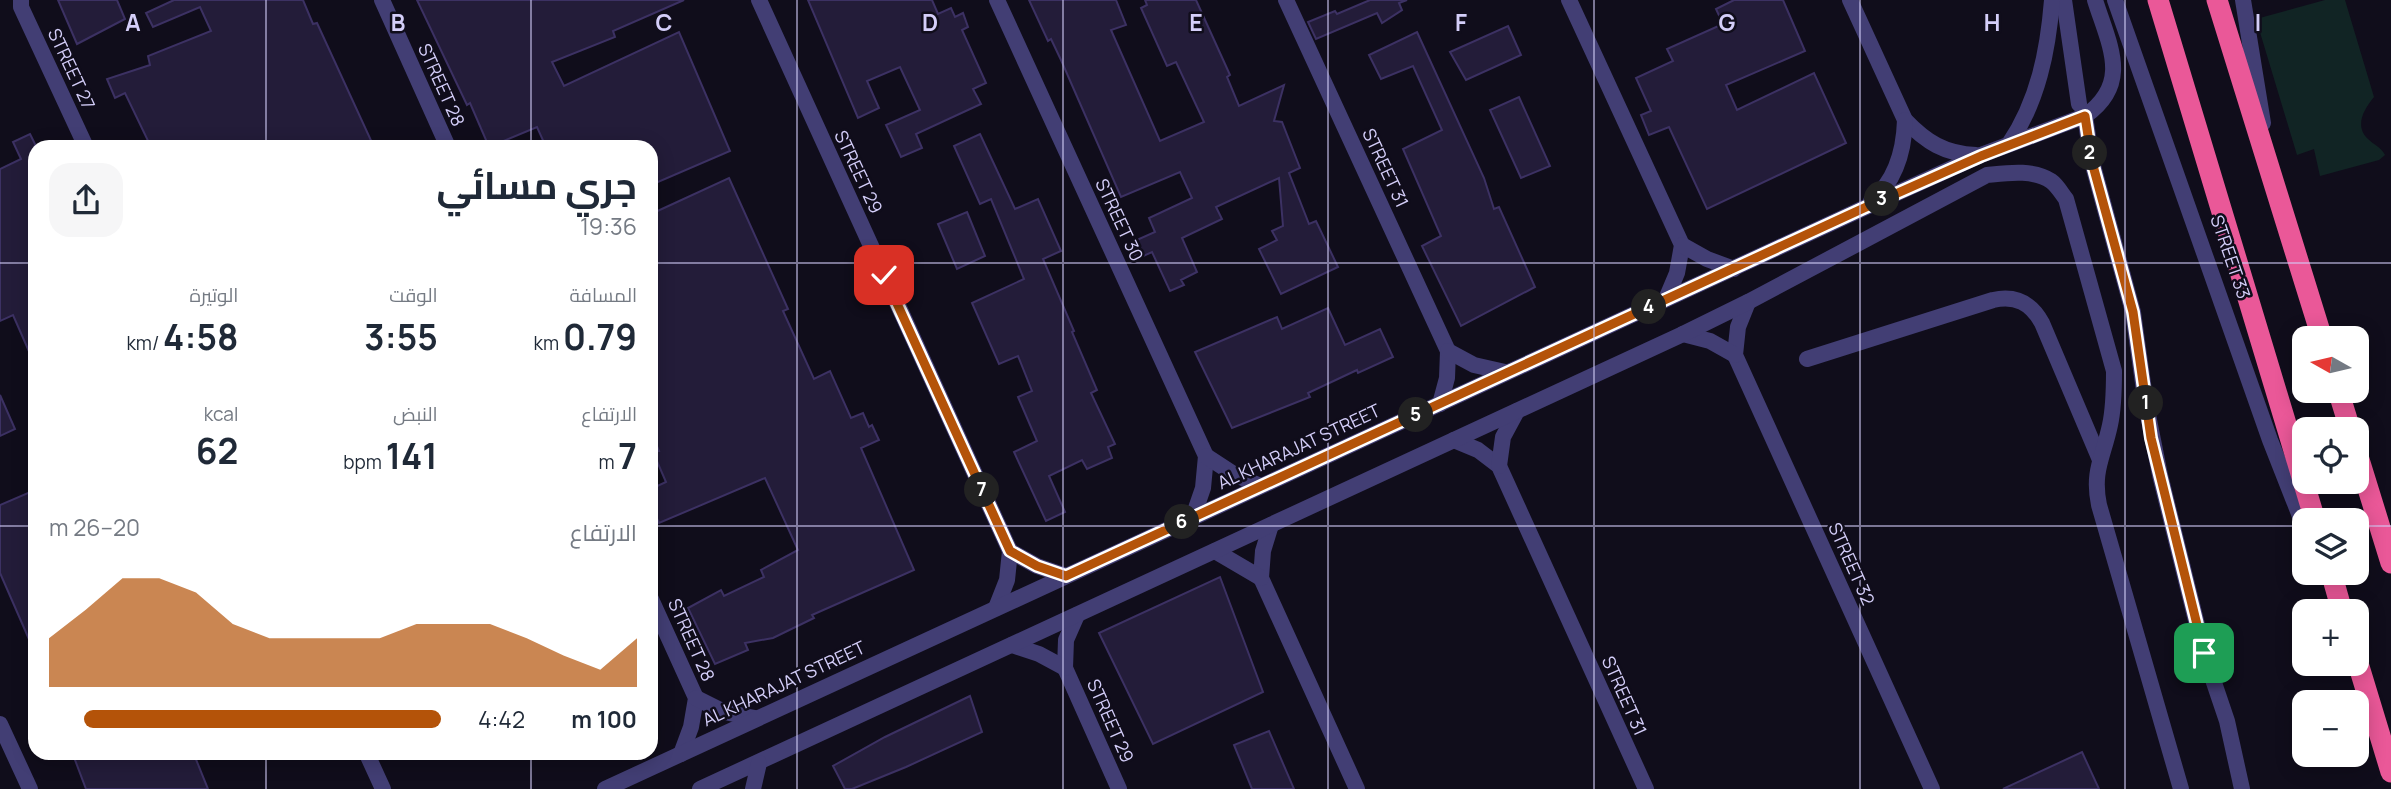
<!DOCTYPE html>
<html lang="ar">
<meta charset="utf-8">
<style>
:root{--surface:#fff;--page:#f6f6f7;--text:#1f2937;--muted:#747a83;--accent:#b45309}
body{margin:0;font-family:Manrope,Cairo,sans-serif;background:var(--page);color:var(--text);direction:rtl;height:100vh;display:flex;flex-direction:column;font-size:26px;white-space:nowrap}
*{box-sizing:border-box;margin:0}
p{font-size:23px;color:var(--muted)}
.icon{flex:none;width:38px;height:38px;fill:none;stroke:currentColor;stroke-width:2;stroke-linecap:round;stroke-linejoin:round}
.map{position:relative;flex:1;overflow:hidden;direction:ltr}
.side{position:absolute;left:28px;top:140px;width:630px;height:620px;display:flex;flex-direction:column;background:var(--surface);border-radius:21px;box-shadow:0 4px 18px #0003;direction:rtl}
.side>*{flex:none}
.needle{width:46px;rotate:278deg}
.buttons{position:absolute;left:2292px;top:326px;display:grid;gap:14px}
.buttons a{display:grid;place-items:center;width:77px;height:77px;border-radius:14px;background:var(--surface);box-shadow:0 4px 18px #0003;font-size:35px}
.pin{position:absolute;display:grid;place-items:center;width:60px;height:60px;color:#fff;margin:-30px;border-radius:14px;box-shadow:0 4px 10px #0006}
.km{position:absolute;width:35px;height:35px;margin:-18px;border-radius:50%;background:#222;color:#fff;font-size:19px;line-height:35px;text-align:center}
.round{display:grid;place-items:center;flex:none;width:74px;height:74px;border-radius:21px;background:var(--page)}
.summary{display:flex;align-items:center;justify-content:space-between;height:119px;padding:0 21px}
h1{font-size:38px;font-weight:700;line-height:52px}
.figures{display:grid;grid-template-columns:repeat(3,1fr);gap:10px;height:119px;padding:7px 21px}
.figures div{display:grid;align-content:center}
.figures b{font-size:35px;font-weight:700}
.figures small{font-size:19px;font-weight:400}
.figures p{font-size:19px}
.chart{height:196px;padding:14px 21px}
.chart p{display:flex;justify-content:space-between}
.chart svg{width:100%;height:126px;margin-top:7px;fill:var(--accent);opacity:.7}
ul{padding:0 21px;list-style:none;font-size:23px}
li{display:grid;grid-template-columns:112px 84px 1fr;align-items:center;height:52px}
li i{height:18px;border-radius:9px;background:var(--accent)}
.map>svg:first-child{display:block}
.green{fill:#112424}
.building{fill:#231c39;stroke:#3c3163;stroke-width:2}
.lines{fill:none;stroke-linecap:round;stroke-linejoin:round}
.minor{stroke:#423e74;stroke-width:16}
.highway{stroke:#ea5898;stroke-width:21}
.route-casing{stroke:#fff;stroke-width:14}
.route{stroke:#b45309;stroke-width:9}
.grid{fill:none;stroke:#d4cef9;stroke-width:2;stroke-opacity:0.55}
.labels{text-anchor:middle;stroke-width:5;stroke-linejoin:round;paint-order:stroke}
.street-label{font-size:18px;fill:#d4cef9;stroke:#100d1b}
.grid-label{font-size:23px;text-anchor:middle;font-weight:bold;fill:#d4cef9;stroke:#100d1b;stroke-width:5;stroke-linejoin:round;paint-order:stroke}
</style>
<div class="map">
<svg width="2391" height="789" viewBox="0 0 2391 789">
<rect width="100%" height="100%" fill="#100d1b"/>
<path class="green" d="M 2325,0 L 2345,0 L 2374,97 C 2364,109 2354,126 2368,139 C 2374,145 2381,147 2385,155 L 2379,160 L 2320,176 L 2314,149 L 2297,155 L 2256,19 Z"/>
<g class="building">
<path d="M 58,0 L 117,0 L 125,19 L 77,44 Z"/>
<path d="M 174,0 L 303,0 L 313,24 L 317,23 L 374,147 L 151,147 L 125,93 L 115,98 L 107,79 L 150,65 L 148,56 L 211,31 L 200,7 L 153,27 L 146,13 Z"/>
<path d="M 417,0 L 684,0 L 613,31 L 615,37 L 552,62 L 564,86 L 679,32 L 730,151 L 651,185 L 651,147 L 546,147 L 537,127 L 489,147 L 470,103 L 467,105 Z"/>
<path d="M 808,0 L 932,0 L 938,14 L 951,8 L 955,17 L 963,13 L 968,27 L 962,30 L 986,83 L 973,89 L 981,104 L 916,134 L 922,148 L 901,157 L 886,125 L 920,110 L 900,67 L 867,81 L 879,108 L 858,118 Z"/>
<path d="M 1029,0 L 1116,0 L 1126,25 L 1111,30 L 1160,141 L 1204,122 L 1176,62 L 1167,66 L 1141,8 L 1147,5 L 1145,0 L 1196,0 L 1230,75 L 1227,77 L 1239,106 L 1284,85 L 1274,121 L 1282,122 L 1300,168 L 1289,173 L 1309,224 L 1316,221 L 1338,267 L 1281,294 L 1259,249 L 1277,240 L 1272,231 L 1283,226 L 1279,178 L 1216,207 L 1222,219 L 1182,238 L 1197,272 L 1181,280 L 1184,285 L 1170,291 L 1152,252 L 1137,259 L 1130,243 L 1155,232 L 1149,218 L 1192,198 L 1180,172 L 1121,197 L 1061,60 L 1051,39 L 1048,41 Z"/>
<path d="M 1370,0 L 1407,0 L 1399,3 L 1402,10 L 1382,23 L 1377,13 L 1316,39 L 1308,22 L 1335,11 L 1337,14 Z"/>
<path d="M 1734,0 L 1783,0 L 1805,51 L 1726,85 L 1737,110 L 1814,73 L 1846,143 L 1707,209 L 1669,127 L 1649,135 L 1641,115 L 1651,111 L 1636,78 L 1673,61 L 1667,49 L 1723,24 L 1716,9 Z"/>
<path d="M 1508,26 L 1521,55 L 1466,80 L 1450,52 Z"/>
<path d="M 1417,32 L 1484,178 L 1494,209 L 1499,207 L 1535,287 L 1461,326 L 1422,246 L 1441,236 L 1403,149 L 1442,130 L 1413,66 L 1381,79 L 1369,55 Z"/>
<path d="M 1519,97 L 1550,166 L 1521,178 L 1490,110 Z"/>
<path d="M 30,134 L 35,144 L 35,365 L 13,315 L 0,321 L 0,169 L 21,159 L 13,142 Z"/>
<path d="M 980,134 L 1015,209 L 1038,199 L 1061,251 L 1043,259 L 1074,331 L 1072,332 L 1097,390 L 1091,393 L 1115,444 L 1108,447 L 1112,458 L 1087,469 L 1082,460 L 1049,476 L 1065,512 L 1046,521 L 1014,452 L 1037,441 L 1018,397 L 1032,391 L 1018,356 L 999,364 L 972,303 L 1024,279 L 991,199 L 980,204 L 954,146 Z"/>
<path d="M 729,178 L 788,309 L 783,311 L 814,379 L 830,371 L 851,418 L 863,413 L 869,427 L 872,425 L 879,440 L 861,448 L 914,570 L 812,615 L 814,618 L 773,638 L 745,643 L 748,650 L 715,664 L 688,608 L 721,590 L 724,596 L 764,577 L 761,570 L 798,550 L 765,478 L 659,523 L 651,505 L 651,489 L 666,482 L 653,452 L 659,451 L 651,432 L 651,214 Z"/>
<path d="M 967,212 L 985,256 L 957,269 L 938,224 Z"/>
<path d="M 1328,308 L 1345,345 L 1380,329 L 1393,357 L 1358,373 L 1357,370 L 1308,393 L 1310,397 L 1232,428 L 1195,352 L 1277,317 L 1282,329 Z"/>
<path d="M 0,395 L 15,429 L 0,436 Z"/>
<path d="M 35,490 L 35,653 L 0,573 L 0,505 Z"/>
<path d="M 1220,577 L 1263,692 L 1153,744 L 1099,633 Z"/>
<path d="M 970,696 L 982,732 L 906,767 L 852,789 L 845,789 L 833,766 L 885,737 Z"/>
<path d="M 1269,731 L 1294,789 L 1252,789 L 1234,745 Z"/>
<path d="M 72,752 L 193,752 L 208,789 L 86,789 Z"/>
<path d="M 2082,752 L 2099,789 L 2003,789 Z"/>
</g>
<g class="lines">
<g class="minor">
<path d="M 21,0 L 21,7 L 86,147"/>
<path d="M 382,0 L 448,147"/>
<path d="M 759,0 L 1010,551 L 1007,580 L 996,608"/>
<path d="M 997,0 L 1206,456 L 1203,488 L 1193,517"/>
<path d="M 1286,0 L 1448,351 L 1447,378 L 1440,404"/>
<path d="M 1569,0 L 1682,245 L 1677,273 L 1666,299"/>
<path d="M 1850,0 L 1905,120 C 1926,142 1945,154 1976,155"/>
<path d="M 2064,0 L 2079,104"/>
<path d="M 2115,0 L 2270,440 L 2305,529"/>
<path d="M 2243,0 L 2263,123"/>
<path d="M 2085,116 L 2092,162 L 2133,312 L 2146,405 L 2160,475 L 2204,653 L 2227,721 L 2242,789"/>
<path d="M 2009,144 C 2038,101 2048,51 2052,0"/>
<path d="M 1871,201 C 1896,181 1904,151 1905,120"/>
<path d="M 1682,245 L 1707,259 L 1734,269"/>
<path d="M 1748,302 L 1738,327 L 1735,355 L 1932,789"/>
<path d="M 1683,334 L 1710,341 L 1735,355"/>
<path d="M 1448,351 L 1474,365 L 1505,372"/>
<path d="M 1807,359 L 1993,300 C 2016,295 2031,303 2042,323 L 2100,460"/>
<path d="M 1454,440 L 1478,450 L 1499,466 L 1646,789"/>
<path d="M 1206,456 L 1232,473 L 1260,486"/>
<path d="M 1499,466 L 1503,437 L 1517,411"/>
<path d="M 1271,525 L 1263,551 L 1261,578 L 1357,789"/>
<path d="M 1010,551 L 1037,566 L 1066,576"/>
<path d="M 1215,551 L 1261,578"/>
<path d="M 651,599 L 696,698 L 691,727 L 681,754"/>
<path d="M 1077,615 L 1066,640 L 1065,668 L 1119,789"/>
<path d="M 1012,645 L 1039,654 L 1065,668"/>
<path d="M 696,698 L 724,712 L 755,718"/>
<path d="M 0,724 L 30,789"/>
<path d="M 366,752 L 383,789"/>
<path d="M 605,789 L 1864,208 L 1981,155 L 2085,116 C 2132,83 2109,45 2095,0"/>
<path d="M 700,789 L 1683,334 L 1748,302 L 1987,175 C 2007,173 2033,169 2051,181 C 2057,185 2062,194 2066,199 L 2114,371 C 2114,389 2114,407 2110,425 C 2103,458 2092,471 2099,505 L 2181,789"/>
<path d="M 753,789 L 759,763"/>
</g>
<g class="highway">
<path d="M 2158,0 L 2315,520"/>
<path d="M 2217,0 L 2322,338"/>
<path d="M 2338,390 L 2350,429"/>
<path d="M 2357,453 L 2391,563"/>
<path d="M 2331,572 L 2342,611"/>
<path d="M 2357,660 L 2391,772"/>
</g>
</g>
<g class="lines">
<g class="route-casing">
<path id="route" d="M 884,275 L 1010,551 L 1037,566 L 1066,576 L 1864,208 L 1981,156 L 2085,116 L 2092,162 L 2133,312 L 2151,438 L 2204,653"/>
</g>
<use href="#route" class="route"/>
</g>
<path class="grid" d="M 266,0 L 266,147M 531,0 L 531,147M 797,0 L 797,789M 1063,0 L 1063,789M 1328,0 L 1328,789M 1594,0 L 1594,789M 1860,0 L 1860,789M 2125,0 L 2125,789M 0,263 L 35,263M 651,263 L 2391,263M 0,526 L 35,526M 651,526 L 2305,526M 2357,526 L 2391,526M 266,752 L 266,789M 531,752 L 531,789"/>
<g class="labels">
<g class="street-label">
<text transform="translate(71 69) rotate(65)" y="6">STREET 27</text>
<text transform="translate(441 85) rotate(66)" y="6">STREET 28</text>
<text transform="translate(1385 168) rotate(65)" y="6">STREET 31</text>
<text transform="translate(858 172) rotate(65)" y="6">STREET 29</text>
<text transform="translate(1119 220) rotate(65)" y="6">STREET 30</text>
<text transform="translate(2230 257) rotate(71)" y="6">STREET 33</text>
<text transform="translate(1299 447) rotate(-25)" y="6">AL KHARAJAT STREET</text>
<text transform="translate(1851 564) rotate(66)" y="6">STREET 32</text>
<text transform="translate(691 640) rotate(66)" y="6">STREET 28</text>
<text transform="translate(784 684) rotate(-25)" y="6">AL KHARAJAT STREET</text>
<text transform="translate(1624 696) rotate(66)" y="6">STREET 31</text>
<text transform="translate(1110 721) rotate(66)" y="6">STREET 29</text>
</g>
</g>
<g class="grid-label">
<text x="133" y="31">A</text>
<text x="398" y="31">B</text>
<text x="664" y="31">C</text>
<text x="930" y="31">D</text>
<text x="1196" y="31">E</text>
<text x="1461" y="31">F</text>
<text x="1727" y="31">G</text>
<text x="1992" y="31">H</text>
<text x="2258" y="31">I</text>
</g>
</svg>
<div class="buttons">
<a><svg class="needle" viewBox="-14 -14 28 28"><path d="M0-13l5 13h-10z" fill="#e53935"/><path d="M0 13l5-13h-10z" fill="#747a83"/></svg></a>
<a><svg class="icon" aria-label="locate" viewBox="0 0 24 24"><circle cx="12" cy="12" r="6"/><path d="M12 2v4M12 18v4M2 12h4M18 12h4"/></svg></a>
<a><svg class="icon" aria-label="layers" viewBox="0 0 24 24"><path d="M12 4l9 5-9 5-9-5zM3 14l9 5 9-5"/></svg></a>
<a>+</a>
<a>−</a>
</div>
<div class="pin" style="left:2204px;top:653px;background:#1e9e55"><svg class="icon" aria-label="arrive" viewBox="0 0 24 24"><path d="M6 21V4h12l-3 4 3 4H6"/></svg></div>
<div class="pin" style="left:884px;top:275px;background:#d93025"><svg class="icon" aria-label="check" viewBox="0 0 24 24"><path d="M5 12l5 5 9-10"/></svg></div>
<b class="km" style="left:2146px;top:403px">1</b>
<b class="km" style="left:2090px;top:153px">2</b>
<b class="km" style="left:1882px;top:199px">3</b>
<b class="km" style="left:1649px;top:307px">4</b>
<b class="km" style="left:1416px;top:415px">5</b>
<b class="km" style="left:1182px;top:522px">6</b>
<b class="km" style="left:982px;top:490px">7</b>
<section class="side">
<div class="summary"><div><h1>جري مسائي</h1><p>19:36</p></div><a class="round"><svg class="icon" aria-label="share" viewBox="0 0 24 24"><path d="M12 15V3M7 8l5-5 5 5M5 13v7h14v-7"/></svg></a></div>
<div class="figures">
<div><p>المسافة</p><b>0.79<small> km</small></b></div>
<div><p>الوقت</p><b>3:55</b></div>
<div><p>الوتيرة</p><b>4:58<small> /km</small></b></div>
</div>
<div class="figures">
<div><p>الارتفاع</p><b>7<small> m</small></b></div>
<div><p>النبض</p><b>141<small> bpm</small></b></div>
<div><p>kcal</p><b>62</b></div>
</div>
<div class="chart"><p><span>الارتفاع</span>20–26 m</p>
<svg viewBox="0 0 160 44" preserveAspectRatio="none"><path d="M0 44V27L10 17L20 6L30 6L40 11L50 22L60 27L70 27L80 27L90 27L100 22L110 22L120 22L130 27L140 33L150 38L160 27V44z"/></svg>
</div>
<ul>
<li><b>100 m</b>4:42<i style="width:91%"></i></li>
</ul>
</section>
</div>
